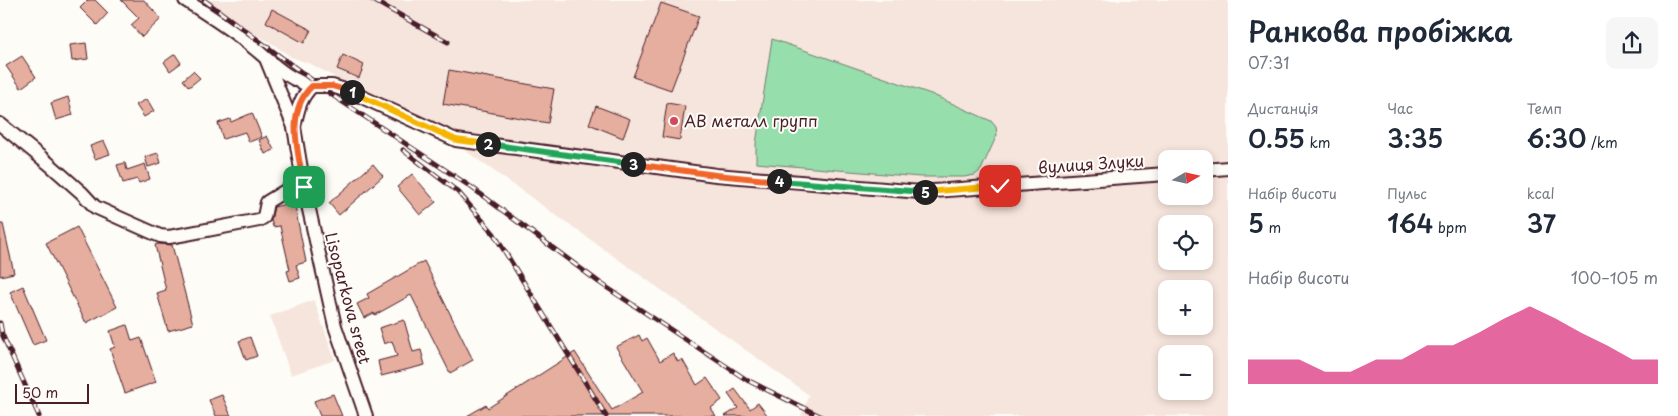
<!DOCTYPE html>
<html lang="uk">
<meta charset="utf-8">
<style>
:root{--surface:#fff;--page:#f6f6f7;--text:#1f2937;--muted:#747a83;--accent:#db2777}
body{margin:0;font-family:"Playpen Sans",sans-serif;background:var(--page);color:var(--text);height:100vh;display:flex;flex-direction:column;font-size:19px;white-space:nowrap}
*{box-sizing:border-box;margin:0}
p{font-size:16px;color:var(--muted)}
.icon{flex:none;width:28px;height:28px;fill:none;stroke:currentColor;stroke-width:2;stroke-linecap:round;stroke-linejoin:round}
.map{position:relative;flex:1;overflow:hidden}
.panel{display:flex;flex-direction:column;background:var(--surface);width:450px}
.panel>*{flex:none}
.needle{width:32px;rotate:81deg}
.fabs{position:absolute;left:1158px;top:150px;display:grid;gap:10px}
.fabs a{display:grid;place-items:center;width:55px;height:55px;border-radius:10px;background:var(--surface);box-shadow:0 2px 8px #0003;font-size:25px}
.scale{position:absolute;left:15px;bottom:12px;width:74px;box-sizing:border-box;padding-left:5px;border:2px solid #4a1f2b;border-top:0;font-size:14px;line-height:18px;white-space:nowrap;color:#4a1f2b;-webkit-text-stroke:4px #fdfcf7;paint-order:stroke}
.pin{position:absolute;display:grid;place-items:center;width:42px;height:42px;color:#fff;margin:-21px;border-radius:10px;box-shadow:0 2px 8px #0006}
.km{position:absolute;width:25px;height:25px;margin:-12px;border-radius:50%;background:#222;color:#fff;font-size:14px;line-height:25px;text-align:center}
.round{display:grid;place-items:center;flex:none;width:52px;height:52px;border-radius:10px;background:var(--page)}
.head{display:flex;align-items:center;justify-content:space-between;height:85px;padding:0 20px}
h1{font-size:28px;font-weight:600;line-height:38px}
.metrics{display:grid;grid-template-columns:repeat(3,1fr);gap:8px;height:85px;padding:5px 20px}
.metrics div{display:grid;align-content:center}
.metrics b{font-size:25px;font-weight:600}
.metrics small{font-size:14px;font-weight:400}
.metrics p{font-size:14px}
.chart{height:140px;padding:10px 20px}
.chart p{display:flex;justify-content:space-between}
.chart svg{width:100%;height:90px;margin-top:5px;fill:var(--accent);opacity:.7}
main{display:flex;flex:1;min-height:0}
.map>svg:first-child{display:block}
.built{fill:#f6e5dc;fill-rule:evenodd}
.green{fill:#97dead;stroke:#707e6c}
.building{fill:#e6ae9e;stroke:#4a1f2b}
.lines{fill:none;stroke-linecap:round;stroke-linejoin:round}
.minor-casing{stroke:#4a1f2b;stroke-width:16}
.minor{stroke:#fdfcf7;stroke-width:12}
.rail-casing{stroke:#4a1f2b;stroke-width:5}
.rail{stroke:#fdfcf7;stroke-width:3;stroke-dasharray:9;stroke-linecap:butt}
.split-1-casing{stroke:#fff;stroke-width:10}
.split-2-casing{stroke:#fff;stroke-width:10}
.split-3-casing{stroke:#fff;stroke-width:10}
.split-4-casing{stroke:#fff;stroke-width:10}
.split-5-casing{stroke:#fff;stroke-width:10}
.split-6-casing{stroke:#fff;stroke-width:10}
.split-1{stroke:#f0652b;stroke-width:6}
.split-2{stroke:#f5b400;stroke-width:6}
.split-3{stroke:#22a559;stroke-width:6}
.split-4{stroke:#f0652b;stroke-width:6}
.split-5{stroke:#22a559;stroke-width:6}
.split-6{stroke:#f5b400;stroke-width:6}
.poi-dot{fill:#d1495b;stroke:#fdfcf7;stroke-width:2}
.labels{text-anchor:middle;stroke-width:4;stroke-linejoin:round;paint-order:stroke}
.poi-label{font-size:16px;fill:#4a1f2b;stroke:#fdfcf7;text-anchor:start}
.street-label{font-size:16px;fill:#4a1f2b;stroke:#fdfcf7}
</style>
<main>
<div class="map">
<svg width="1228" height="416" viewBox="0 0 1228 416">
<rect width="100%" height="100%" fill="#fdfcf7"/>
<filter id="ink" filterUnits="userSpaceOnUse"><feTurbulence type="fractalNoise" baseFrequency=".02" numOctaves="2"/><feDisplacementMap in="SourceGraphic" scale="10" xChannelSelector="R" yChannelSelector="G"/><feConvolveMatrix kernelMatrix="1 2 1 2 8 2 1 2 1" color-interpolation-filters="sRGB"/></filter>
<g filter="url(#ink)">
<g class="built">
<path d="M 201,0 L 1228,0 L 1228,416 L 801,416 L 809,395 L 418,117 L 345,83 L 311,64 L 291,57 L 273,44 L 226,18 ZM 1166,159 L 1204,159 L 1204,196 L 1166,196 ZM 1166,224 L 1204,224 L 1204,261 L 1166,261 ZM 1166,289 L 1204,289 L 1204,326 L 1166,326 ZM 1166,354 L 1204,354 L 1204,391 L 1166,391 Z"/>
<path d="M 314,300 L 335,360 L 291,375 L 270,316 Z"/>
</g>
<path class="green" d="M 772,39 L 931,94 L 991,121 L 996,127 L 997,135 L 981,170 L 975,175 L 964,177 L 920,177 L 756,163 L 756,144 Z"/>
<g class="building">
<path d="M 88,0 L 95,0 L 108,13 L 97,25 L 80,8 Z"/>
<path d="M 121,0 L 144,0 L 161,19 L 142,37 L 131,25 L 139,18 Z"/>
<path d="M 661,3 L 699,16 L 671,90 L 633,77 Z"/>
<path d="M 272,9 L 311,30 L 304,43 L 266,22 Z"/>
<path d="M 86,43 L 88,59 L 72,61 L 70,45 Z"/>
<path d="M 175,54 L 181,63 L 170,71 L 164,62 Z"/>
<path d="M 343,55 L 364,65 L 359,78 L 337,69 Z"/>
<path d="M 22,56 L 36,77 L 21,88 L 6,66 Z"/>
<path d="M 449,70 L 554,89 L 548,123 L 443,104 Z"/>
<path d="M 193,71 L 200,78 L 189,87 L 183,80 Z"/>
<path d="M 68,97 L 73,115 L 56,120 L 51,103 Z"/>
<path d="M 147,99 L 154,111 L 144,117 L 136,105 Z"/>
<path d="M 667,103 L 685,106 L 680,140 L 662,137 Z"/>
<path d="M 596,106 L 630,119 L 623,138 L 589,124 Z"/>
<path d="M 252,113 L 262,137 L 249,142 L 245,132 L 223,139 L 218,123 L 230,119 L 231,122 Z"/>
<path d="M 267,136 L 274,150 L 265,154 L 259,140 Z"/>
<path d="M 104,141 L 110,154 L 95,159 L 90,146 Z"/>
<path d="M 158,153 L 161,163 L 148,167 L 145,157 Z"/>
<path d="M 125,163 L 127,170 L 145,164 L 150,179 L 139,183 L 137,179 L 123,183 L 117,165 Z"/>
<path d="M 373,164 L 383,176 L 339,215 L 329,203 Z"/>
<path d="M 412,174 L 436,202 L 420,215 L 397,187 Z"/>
<path d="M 294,202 L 306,262 L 296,265 L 300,278 L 290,281 L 287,271 L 290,270 L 280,226 L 273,227 L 271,220 L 274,207 Z"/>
<path d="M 0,224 L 3,224 L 14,273 L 0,276 Z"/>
<path d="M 77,227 L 117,307 L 86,323 L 46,243 Z"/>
<path d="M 158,244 L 172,245 L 193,324 L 168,331 L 157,293 L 166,290 L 155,245 Z"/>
<path d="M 424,261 L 473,360 L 450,373 L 411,295 L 375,315 L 374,313 L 364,318 L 357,304 L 369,298 L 367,294 Z"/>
<path d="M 23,286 L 46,340 L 33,345 L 10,292 Z"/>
<path d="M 404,320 L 413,352 L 421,350 L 425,365 L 381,376 L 378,361 L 397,356 L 392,341 L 384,344 L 379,328 Z"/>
<path d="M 127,325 L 132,341 L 141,338 L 156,382 L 125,393 L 110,349 L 115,347 L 110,331 Z"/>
<path d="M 639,335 L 642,341 L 647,338 L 660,361 L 673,353 L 678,362 L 682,359 L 697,385 L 707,378 L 722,400 L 711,408 L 716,416 L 467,416 L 486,405 L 488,408 L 575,352 L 612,410 L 643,392 L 616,347 Z"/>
<path d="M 250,337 L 257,356 L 246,360 L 239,341 Z"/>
<path d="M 735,389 L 750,409 L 758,403 L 768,416 L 725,416 L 738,408 L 728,394 Z"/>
<path d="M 333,394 L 342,416 L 320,416 L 314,401 Z"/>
<path d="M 222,395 L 231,416 L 216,416 L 209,400 Z"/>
</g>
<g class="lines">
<g class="minor-casing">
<g id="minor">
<path d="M 185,0 C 207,14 229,28 249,44 C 271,61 284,78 312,86"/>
<path d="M 267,61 L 294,127 L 304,187 L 335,326 L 366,416"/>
<path d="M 0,124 L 48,163 L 82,193 L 95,207 L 160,236 L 169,237 L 186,234 L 259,220 L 264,217 L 267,202 L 285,191 L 304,187"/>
<path d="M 294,127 C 298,110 299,99 312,86 L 332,86 L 351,92 L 456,140 L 716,175 L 920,192 L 1166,174"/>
<path d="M 1204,170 L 1228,168"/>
</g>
</g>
<use href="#minor" class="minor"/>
<g class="rail-casing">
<g id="rail">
<path d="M 204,0 L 332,95 L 471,187 L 600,283 L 747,380 L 820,416"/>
<path d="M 373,0 L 448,42"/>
<path d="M 403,150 L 458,192 L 494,234 L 606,416"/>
<path d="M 0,323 L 2,334 L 39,416"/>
</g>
</g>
<use href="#rail" class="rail"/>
</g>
</g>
<g class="lines" filter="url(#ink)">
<g class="split-1-casing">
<path id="split-1" d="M 304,187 C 299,153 284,113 312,86 L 332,86 L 352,92"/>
</g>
<g class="split-2-casing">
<path id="split-2" d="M 352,92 L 456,140 L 488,144"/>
</g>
<g class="split-3-casing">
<path id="split-3" d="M 488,144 L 633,164"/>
</g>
<g class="split-4-casing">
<path id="split-4" d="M 633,164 L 716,175 L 779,181"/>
</g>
<g class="split-5-casing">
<path id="split-5" d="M 779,181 L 925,192"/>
</g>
<g class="split-6-casing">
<path id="split-6" d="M 925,192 L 1000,186"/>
</g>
<use href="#split-1" class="split-1"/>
<use href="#split-2" class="split-2"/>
<use href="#split-3" class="split-3"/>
<use href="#split-4" class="split-4"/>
<use href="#split-5" class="split-5"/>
<use href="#split-6" class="split-6"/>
</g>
<circle class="poi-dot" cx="674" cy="121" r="5"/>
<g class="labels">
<g class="poi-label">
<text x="684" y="127">АВ металл групп</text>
</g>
<g class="street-label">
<text transform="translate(1091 164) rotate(-4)" y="6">вулиця Злуки</text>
<text transform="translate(348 298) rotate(75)" y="6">Lisoparkova sreet</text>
</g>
</g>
</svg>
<div class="fabs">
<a><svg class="needle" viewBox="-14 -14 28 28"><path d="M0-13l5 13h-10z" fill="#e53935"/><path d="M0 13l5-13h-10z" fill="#747a83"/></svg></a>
<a><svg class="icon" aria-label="locate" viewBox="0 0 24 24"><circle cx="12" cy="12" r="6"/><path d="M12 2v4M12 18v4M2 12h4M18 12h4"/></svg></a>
<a>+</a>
<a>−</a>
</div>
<div class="scale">50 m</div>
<div class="pin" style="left:304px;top:187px;background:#1e9e55"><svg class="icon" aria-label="arrive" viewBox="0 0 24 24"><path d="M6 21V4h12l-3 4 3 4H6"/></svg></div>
<div class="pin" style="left:1000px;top:186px;background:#d93025"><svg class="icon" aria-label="check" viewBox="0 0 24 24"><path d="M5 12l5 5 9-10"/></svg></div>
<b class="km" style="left:352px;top:92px">1</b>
<b class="km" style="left:488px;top:144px">2</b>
<b class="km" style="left:633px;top:164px">3</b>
<b class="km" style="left:779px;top:181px">4</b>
<b class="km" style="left:925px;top:192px">5</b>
</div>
<section class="panel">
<div class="head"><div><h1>Ранкова пробіжка</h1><p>07:31</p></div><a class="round"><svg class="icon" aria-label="share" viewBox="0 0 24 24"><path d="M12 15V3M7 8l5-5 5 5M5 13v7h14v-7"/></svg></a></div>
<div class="metrics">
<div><p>Дистанція</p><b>0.55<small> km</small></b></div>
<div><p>Час</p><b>3:35</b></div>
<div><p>Темп</p><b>6:30<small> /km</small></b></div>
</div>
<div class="metrics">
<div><p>Набір висоти</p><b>5<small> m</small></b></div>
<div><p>Пульс</p><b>164<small> bpm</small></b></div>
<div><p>kcal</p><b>37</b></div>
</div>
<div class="chart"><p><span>Набір висоти</span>100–105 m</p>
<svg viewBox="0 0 160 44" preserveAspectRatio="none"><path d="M0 44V32L10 32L20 32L30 38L40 38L50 32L60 32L70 25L80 25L90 19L100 12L110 6L120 12L130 19L140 25L150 32L160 32V44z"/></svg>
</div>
</section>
</main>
